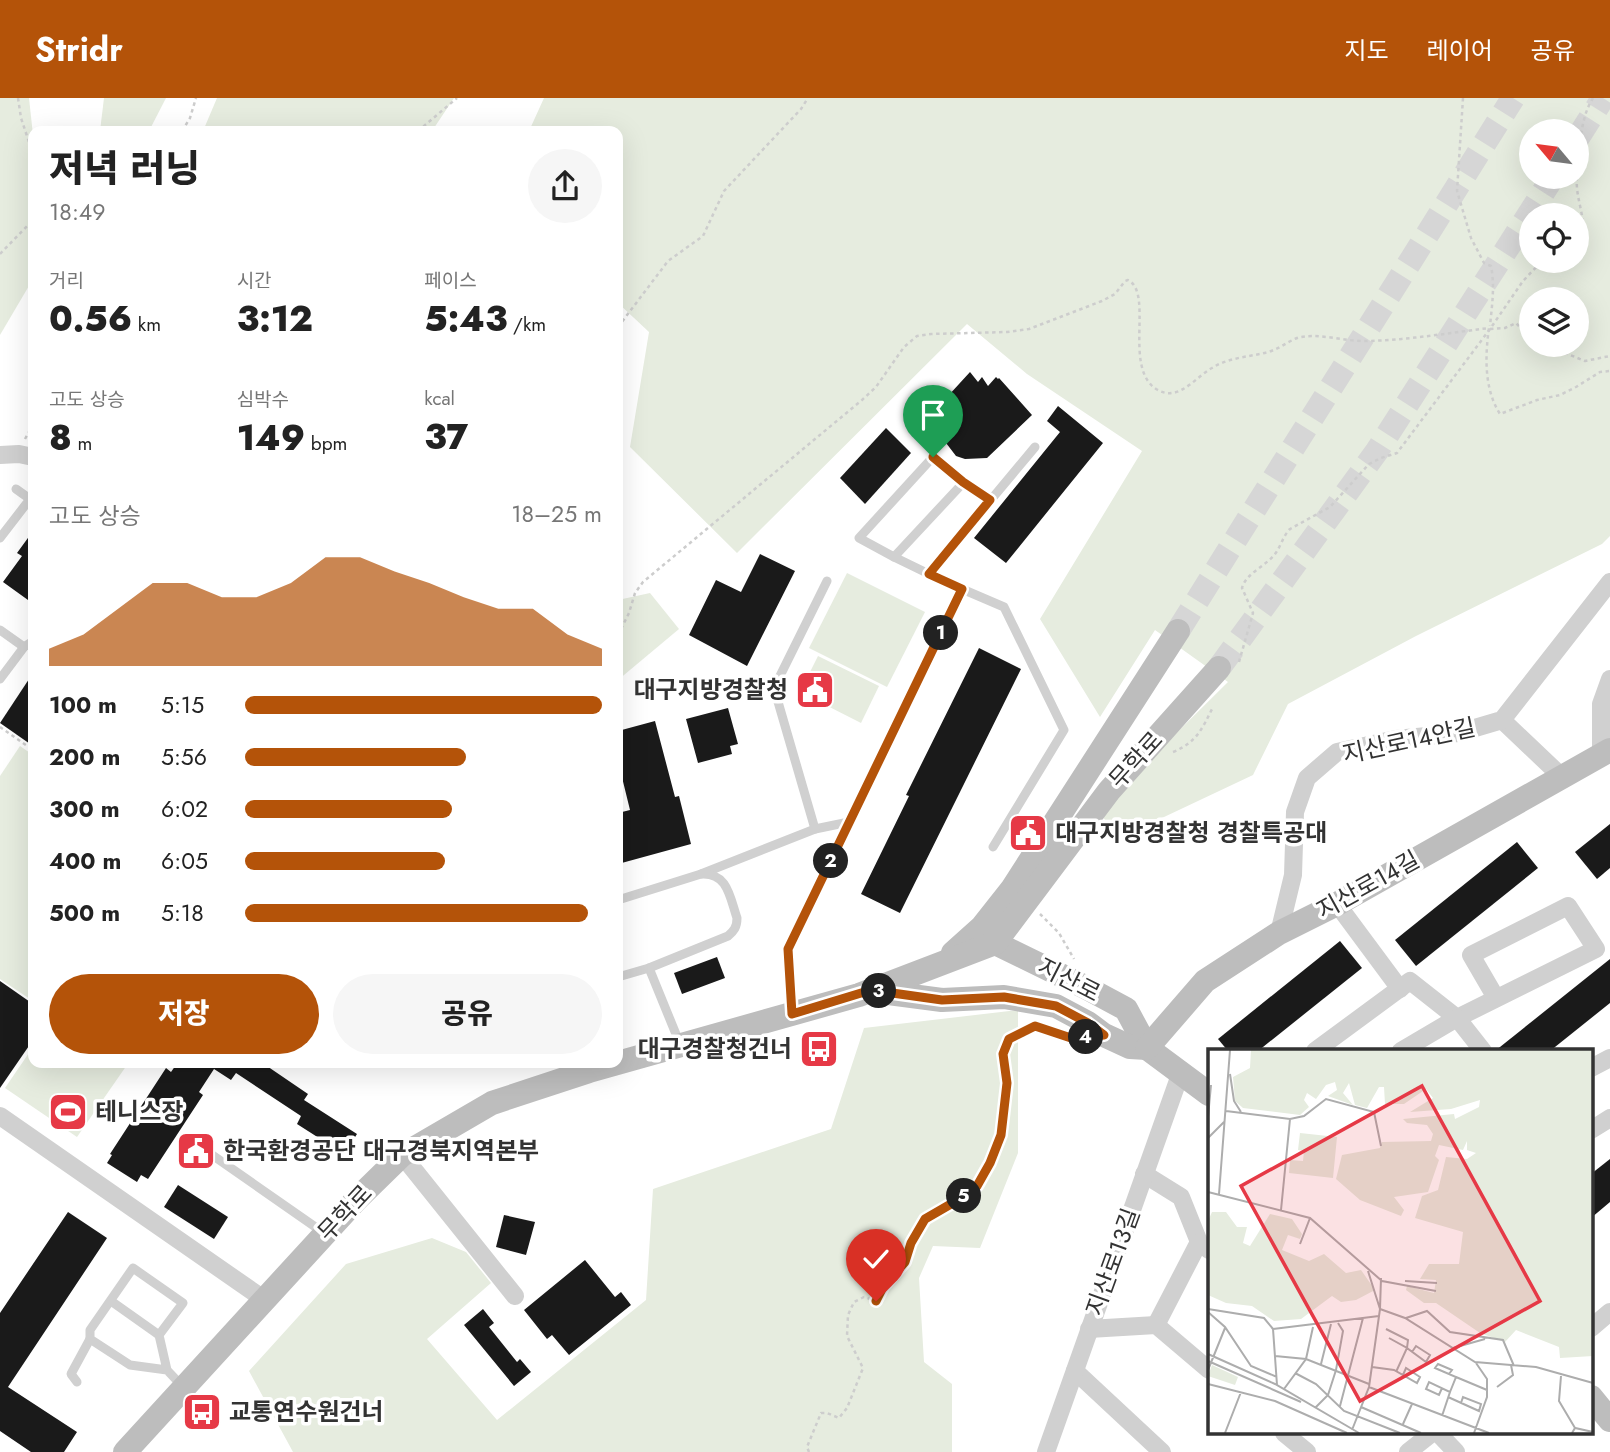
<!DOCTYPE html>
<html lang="ko">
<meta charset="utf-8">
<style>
:root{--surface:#fff;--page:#f6f6f6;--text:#222;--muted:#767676;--accent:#b45309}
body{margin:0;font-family:Jost,"Noto Sans KR",sans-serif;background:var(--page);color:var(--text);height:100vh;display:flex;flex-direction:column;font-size:26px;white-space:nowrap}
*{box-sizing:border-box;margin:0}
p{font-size:23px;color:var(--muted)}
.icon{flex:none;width:38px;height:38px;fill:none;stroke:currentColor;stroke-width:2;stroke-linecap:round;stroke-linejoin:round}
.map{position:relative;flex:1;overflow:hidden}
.side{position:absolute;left:28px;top:28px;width:595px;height:942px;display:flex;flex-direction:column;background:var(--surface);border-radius:14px;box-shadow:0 7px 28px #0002}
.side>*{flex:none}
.needle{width:46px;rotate:299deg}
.buttons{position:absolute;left:1519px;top:21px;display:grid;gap:14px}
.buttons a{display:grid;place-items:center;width:70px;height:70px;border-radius:50%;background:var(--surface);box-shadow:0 7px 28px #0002;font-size:35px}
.pin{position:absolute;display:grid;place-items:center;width:60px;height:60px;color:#fff;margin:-72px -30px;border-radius:50% 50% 50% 0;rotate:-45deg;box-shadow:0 0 7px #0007}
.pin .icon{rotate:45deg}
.km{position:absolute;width:35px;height:35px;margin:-18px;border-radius:50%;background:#222;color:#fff;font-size:19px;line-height:35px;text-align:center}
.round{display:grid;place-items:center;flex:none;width:74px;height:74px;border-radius:37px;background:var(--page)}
.overview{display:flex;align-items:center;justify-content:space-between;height:119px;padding:0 21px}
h1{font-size:38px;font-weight:800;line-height:52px}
.figures{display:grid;grid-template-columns:repeat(3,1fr);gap:10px;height:119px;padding:7px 21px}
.figures div{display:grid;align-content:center}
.figures b{font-size:35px;font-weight:800}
.figures small{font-size:19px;font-weight:400}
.figures p{font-size:19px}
.chart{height:196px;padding:14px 21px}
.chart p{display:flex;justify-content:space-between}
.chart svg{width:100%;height:126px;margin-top:7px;fill:var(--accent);opacity:.7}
.primary-button{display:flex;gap:14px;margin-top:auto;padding:14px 21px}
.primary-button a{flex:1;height:80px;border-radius:42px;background:var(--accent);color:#fff;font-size:28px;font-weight:800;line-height:80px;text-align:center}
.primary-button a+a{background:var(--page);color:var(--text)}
ul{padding:0 21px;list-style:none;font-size:23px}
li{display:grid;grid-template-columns:112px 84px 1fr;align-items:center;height:52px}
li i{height:18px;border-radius:9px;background:var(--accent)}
header{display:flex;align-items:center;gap:42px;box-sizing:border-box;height:98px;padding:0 35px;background:var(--accent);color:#fff}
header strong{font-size:33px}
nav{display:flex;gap:38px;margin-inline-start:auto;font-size:24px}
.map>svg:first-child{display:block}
.green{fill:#e6ecdf;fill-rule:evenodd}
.building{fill:#1a1a1a}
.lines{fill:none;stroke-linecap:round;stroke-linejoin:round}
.secondary-tunnel{stroke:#d6d6d6;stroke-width:24;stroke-dasharray:24 12;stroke-linecap:butt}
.path{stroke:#cdcdcd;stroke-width:2.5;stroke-dasharray:3.5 3.5;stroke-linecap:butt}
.lane{stroke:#d0d0d0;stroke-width:9}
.street{stroke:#d0d0d0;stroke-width:18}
.secondary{stroke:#bdbdbd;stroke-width:24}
.route-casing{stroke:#fff;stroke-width:14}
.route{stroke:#b45309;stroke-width:9}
.labels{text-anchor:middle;stroke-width:7;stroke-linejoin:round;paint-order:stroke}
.poi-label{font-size:24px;font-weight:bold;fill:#333;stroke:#fff;text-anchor:start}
.street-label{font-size:24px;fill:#333;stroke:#fff}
.inset-road{fill:none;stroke:#adadad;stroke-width:2}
.view{fill:#e63946;fill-opacity:0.15;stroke:#e63946;stroke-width:3.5}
.inset-edge{fill:none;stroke:#333;stroke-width:3.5}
</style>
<header>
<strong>Stridr</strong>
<nav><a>지도</a><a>레이어</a><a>공유</a></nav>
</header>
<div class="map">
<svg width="1610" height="1354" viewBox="0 0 1610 1354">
<rect width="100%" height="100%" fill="#fff"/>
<g class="green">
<path d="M 0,0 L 29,0 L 33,37 L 33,181 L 0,237 Z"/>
<path d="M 104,0 L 166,0 L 149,33 L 100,33 Z"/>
<path d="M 217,0 L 454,0 L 432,33 L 203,33 Z"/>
<path d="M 544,0 L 1610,0 L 1610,438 L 1602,446 L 1416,538 L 1288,606 L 1253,677 L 1145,728 L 1117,737 L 1102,718 L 1132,679 L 1228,584 L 1155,532 L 1100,619 L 1040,521 L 1142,353 L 1027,276 L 967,226 L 737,455 L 630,349 L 649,234 L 618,205 L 618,33 L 529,33 ZM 1531,33 L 1577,33 L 1577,79 L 1531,79 ZM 1531,117 L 1577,117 L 1577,163 L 1531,163 ZM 1531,201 L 1577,201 L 1577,247 L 1531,247 Z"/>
<path d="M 847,475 L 925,514 L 887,589 L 809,550 Z"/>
<path d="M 650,495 L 679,531 L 618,582 L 618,502 Z"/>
<path d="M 818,558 L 879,588 L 861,625 L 800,594 Z"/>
<path d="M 20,648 L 33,657 L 33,903 L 0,881 L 0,678 Z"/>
<path d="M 1018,912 L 1018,1055 L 980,1150 L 933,1148 L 919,1180 L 924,1264 L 952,1286 L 952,1354 L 293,1354 L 249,1273 L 346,1166 L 432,1140 L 466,1154 L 491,1185 L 427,1241 L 497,1322 L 646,1202 L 653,1091 L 831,1031 L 864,930 Z"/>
<path d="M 33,949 L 33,964 L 129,964 L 77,1039 L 5,990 Z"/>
</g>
<g class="building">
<path d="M 970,274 L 978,284 L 982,279 L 988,288 L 996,279 L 998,281 L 999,280 L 1032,317 L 987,360 L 965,361 L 956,358 L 943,341 L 937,347 L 927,337 L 934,330 L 926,322 Z"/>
<path d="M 1058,308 L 1103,345 L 1006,465 L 974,440 L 1060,334 L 1047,323 Z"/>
<path d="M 886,330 L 911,355 L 865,406 L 840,380 Z"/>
<path d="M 33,433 L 33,495 L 28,502 L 3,484 L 22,458 L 17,455 Z"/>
<path d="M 760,456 L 795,473 L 747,568 L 689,537 L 716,482 L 741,494 Z"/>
<path d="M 979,550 L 1021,571 L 900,815 L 861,796 L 909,698 L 906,697 Z"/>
<path d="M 33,575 L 33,648 L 0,625 Z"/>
<path d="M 728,610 L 738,646 L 730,648 L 732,656 L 698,665 L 686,621 Z"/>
<path d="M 655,623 L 675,699 L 679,698 L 691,746 L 618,766 L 618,715 L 630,712 L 618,663 L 618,633 Z"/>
<path d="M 1610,726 L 1610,770 L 1597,781 L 1575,754 Z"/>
<path d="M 1517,744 L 1538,770 L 1416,868 L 1395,842 Z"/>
<path d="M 1340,843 L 1362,870 L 1258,953 L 1228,953 L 1218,941 Z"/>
<path d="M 717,859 L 725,880 L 682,896 L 674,875 Z"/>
<path d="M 1610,861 L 1610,905 L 1550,953 L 1495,953 Z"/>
<path d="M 0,883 L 33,906 L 33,942 L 0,990 Z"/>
<path d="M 178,964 L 261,964 L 308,996 L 304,1002 L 357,1036 L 344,1056 L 297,1026 L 301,1018 L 236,975 L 231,982 L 214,971 L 199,994 L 203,997 L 148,1081 L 141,1077 L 137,1084 L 107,1065 L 112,1057 L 110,1056 L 166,970 L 171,974 Z"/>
<path d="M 1610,1061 L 1610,1104 L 1591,1120 L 1591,1076 Z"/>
<path d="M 178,1087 L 228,1119 L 214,1141 L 164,1109 Z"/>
<path d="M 68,1114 L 107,1140 L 8,1289 L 77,1334 L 64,1354 L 31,1354 L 0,1333 L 0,1215 Z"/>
<path d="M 504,1117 L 535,1124 L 526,1157 L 496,1149 Z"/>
<path d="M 585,1162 L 615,1199 L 621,1194 L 631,1207 L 569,1257 L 552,1237 L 547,1241 L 524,1212 Z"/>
<path d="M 483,1211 L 494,1225 L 489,1229 L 517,1264 L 520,1261 L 531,1274 L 514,1288 L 464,1227 Z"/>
</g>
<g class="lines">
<g class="secondary-tunnel">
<path d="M 1577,41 L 1603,0"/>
<path d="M 1178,533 L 1513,0"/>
<path d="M 1219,570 L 1377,353 L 1553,79"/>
</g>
<g class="path">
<path d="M 18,0 L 21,20 L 33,56"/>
<path d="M 1463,0 L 1457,93 L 1471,140 L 1484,165 L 1491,168 C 1495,188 1492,207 1490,228"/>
<path d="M 182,33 L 190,20 L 196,0"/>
<path d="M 418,33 L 457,0"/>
<path d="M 1577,78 C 1580,53 1579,22 1593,0"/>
<path d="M 1577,79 C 1575,98 1585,118 1583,134 C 1582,140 1581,140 1577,144"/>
<path d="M 0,156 L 33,122"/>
<path d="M 618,229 L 668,163 L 703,138 L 724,93 L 801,11 L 808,0"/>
<path d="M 1490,231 L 1505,230 L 1516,225 L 1531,241"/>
<path d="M 1545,247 L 1585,263 L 1610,258"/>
<path d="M 25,341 L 33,327"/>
<path d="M 618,537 L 629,515 L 635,495 L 643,484 L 862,302 L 876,289 L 904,249 L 917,238 L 931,236 L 1007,234 L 1029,231 L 1102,203 L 1115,196 L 1125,183 L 1128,182 C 1154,195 1123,269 1156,291 C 1161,294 1167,296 1172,295 C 1187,293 1199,277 1212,270 C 1229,259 1250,259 1268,254 C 1279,251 1287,244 1297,240 C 1317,234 1346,244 1367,243 C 1408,242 1449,235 1489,230 C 1485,258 1484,291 1500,316 L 1537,302 L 1560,297 L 1576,289 L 1600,274 L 1610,273"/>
<path d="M 1239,564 L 1253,515 L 1242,490 C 1246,475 1266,468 1275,456 C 1281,448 1283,438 1290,431 L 1330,409 L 1369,366 L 1381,360 L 1397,355 L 1490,231 L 1523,183 L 1542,163"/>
<path d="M 0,629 L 33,652"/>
<path d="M 1173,654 C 1197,644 1202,631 1213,609"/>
<path d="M 1040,816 L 1059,835 L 1074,861"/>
<path d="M 809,1354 L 807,1349 L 821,1315 L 827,1315 L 839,1320 L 847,1310 L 863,1270 L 847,1238 L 848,1217 L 854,1204 L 864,1199 L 876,1203 L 883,1189 L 905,1164 L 911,1145 L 925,1121 L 963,1099 L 977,1088 L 990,1065 L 1001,1037 L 1007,985 L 1003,956 L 1009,941 L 1036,928 L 1066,938"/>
</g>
<g class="lane">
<path d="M 0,440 L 30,401 L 16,391"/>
<path d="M 894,459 L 859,440 L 933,359 L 963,385"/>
<path d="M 929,476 L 894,459 L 963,385 L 990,402"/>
<path d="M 827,483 L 774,590 L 815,731 L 849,724"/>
<path d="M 962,491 L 929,476 L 1035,349"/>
<path d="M 0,532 L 24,549"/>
<path d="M 0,581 L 24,549 L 33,543"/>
<path d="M 618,802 L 701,776 L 815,731"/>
<path d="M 618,879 L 649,870"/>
<path d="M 792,914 L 788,851 L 962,491 L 1004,509 L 1064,632 L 993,749"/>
<path d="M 680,946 L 649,870 L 728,838 C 734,833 737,829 737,820 C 730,800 728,774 701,776"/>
<path d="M 205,1052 L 324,1135"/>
<path d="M 111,1203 L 159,1237"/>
<path d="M 167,1272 L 130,1267 L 90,1241 L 90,1232 L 133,1170 L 183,1205 L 159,1237 L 167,1272 L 182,1288"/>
<path d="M 77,1284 L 71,1276 L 90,1241"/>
</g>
<g class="street">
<path d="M 0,357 L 19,356 L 33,359"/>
<path d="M 1502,622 L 1562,679"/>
<path d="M 1601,657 L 1601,606 L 1610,581"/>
<path d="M 1337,806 L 1400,891"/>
<path d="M 1279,835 L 1293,777 L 1295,714 L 1307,680 L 1337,654 L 1396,641 L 1458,635 L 1502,622 L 1610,484"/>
<path d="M 1315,953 L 1410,883 L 1457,920 L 1596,851 L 1568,808 L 1471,857 L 1496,900"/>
<path d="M 1401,953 L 1457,920 L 1483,953"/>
<path d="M 1591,970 L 1610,960"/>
<path d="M 0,1018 L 265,1202"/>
<path d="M 1591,1032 L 1610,1020"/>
<path d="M 402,1057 L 515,1198"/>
<path d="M 1144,1076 L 1181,1099 L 1199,1144 L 1209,1152"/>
<path d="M 1156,1227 L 1199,1144"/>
<path d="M 1591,1230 L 1610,1214"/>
<path d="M 1089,1231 L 1156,1227 L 1209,1272"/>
<path d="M 1075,1273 L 1162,1354"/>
<path d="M 1284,1335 L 1307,1354"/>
<path d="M 1438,1335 L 1456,1354"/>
<path d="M 1046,1354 L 1181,974"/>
<path d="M 1408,1354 L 1432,1335"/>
</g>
<g class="secondary">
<path d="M 981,843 L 995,845 L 1085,889 L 1126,911 L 1147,950 L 1209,996"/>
<path d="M 953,855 L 982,829 L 1012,791 L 1178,533"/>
<path d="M 873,893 L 942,902 L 1004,899 L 1056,908 L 1088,925 L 1104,937 L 1130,949 L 1147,950"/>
<path d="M 1147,950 L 1205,883 L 1279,835 L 1337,806 L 1610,652"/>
<path d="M 1591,1299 L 1610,1322"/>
<path d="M 125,1354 L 356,1102 L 402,1057 L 413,1051 L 492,1005 L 589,973 L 859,897 L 995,845 L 1109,693 L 1219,570"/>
</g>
</g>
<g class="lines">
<g class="route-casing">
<path id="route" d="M 876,1203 L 883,1189 L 905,1164 L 911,1145 L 925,1121 L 963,1099 L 977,1088 L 990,1065 L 1001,1037 L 1007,985 L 1003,956 L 1009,941 L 1035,928 L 1071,940 L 1104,937 L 1088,925 L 1056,908 L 1004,899 L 942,902 L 871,892 L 792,916 L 788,851 L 962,491 L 929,476 L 990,402 L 963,384 L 933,359"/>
</g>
<use href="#route" class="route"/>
</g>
<defs>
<g id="civic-square" transform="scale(2.0125)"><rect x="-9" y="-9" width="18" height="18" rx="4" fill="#e63946" stroke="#fff"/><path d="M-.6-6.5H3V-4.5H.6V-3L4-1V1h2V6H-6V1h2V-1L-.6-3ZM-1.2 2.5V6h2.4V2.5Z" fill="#fff"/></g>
<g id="bus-square" transform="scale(2.0125)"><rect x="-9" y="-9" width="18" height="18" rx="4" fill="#e63946" stroke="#fff"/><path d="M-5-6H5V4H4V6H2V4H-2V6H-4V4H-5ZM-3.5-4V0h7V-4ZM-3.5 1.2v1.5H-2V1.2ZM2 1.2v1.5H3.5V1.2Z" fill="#fff"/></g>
<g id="stadium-square" transform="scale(2.0125)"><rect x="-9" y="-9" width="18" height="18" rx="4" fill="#e63946" stroke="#fff"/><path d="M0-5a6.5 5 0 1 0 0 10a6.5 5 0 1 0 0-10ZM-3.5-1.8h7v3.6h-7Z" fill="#fff"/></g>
</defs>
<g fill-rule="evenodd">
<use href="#civic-square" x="815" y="592"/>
<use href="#civic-square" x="1028" y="735"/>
<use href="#bus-square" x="819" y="951"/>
<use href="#stadium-square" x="68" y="1014"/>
<use href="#civic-square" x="196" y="1053"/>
<use href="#bus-square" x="202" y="1314"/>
</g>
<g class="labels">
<g class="poi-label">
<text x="788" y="600" text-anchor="end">대구지방경찰청</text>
<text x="1055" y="743">대구지방경찰청 경찰특공대</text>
<text x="792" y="959" text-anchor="end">대구경찰청건너</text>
<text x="95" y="1022">테니스장</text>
<text x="223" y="1061">한국환경공단 대구경북지역본부</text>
<text x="229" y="1322">교통연수원건너</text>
</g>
<g class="street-label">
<text transform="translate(1409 643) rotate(-12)" y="8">지산로14안길</text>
<text transform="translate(1136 662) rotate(-48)" y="8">무학로</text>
<text transform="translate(1368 787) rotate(-29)" y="8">지산로14길</text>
<text transform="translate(1069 882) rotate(27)" y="8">지산로</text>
<text transform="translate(345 1115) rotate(-47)" y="8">무학로</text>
<text transform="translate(1113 1164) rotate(-70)" y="8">지산로13길</text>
</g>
</g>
<g transform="translate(1208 951)">
<rect width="385" height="385" fill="#fff"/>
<path d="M 43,1 L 385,1 L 385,307 L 352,309 L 351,298 L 308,281 L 297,293 L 272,284 L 228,254 L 216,254 L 198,241 L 199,237 L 226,244 L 228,231 L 212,230 L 221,215 L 251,215 L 255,183 L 207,169 L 214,147 L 230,141 L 238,108 L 259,110 L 268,104 L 259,101 L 259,92 L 255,101 L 231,96 L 227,107 L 231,111 L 220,143 L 186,148 L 196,161 L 193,167 L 152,151 L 128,130 L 134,106 L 172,99 L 174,93 L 223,92 L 225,85 L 219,76 L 199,74 L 195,70 L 246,65 L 247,70 L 271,58 L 272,51 L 243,60 L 202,63 L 225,49 L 218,40 L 196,55 L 177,55 L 176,38 L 171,38 L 159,59 L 147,56 L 141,34 L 135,44 L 145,56 L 120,47 L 129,41 L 127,33 L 118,36 L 108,50 L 99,44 L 96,51 L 101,58 L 92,66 L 35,59 L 27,52 L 25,28 L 42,19 ZM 92,84 L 129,88 L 125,129 L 81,124 L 82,111 L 95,112 L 96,102 L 90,101 ZM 4,163 L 18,163 L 29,178 L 39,178 L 35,194 L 42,197 L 62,165 L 84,170 L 94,185 L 92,190 L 80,186 L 74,201 L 101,212 L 116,205 L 138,224 L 153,221 L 167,241 L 148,251 L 133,253 L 124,247 L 93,270 L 66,272 L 44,257 L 18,254 L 0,246 L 0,172 ZM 4,316 L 30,328 L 27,336 L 0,327 Z" fill="#e6ecdf"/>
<path class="inset-road" d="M 22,25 L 26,52 L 33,63M 18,62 L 82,70 L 96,67 L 118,50 L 166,63 L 173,97M 0,68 L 3,36M 0,89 L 16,73M 0,143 L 102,169 L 174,232 L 228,242M 11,145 L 22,1M 73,161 L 82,70M 92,195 L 102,169M 197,232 L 229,234M 0,260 L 56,269 L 65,280 L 69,336M 172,260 L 197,269 L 267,313 L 328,318 L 385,334M 172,260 L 173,229M 0,263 L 17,278 L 43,317 L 69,328M 198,269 L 219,262 L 242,283 L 295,291 L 306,317M 65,280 L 171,267M 178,280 L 200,291 L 199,299 L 218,313 L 222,306 L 208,297 L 204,303M 181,289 L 199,299 L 188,323M 245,299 L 277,290M 0,305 L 67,335 L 151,384M 67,307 L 98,310 L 161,335M 0,312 L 93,353M 113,315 L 123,275M 164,318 L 186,321 L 209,334 L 212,328 L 198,319 L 195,326M 0,321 L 17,279M 87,324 L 108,335 L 136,362 L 192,384M 241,325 L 244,321 L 230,315 L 227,319 L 248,328 L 242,343M 353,327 L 351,352 L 367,379M 248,328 L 279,341M 0,335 L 67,352 L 139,384M 161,338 L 281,384M 289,338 L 305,326 L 303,316M 234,339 L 231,346 L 218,340 L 221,333 L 242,343 L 234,367M 76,340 L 98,310 L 105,278M 240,348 L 271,362 L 273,355 L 255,348 L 253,354M 132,357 L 155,269M 153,358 L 213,384M 107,359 L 120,346 L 128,321 L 135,282 L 130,274M 195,375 L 204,355M 144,381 L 161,338 L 172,260 L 160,222M 17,384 L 33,343M 266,384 L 279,348 L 279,330 L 268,314M 364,384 L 367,379 L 385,383"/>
<path class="view" d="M 214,37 L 332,252 L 152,352 L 33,137 Z"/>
<rect width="385" height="385" class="inset-edge"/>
</g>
</svg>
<div class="buttons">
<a><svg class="needle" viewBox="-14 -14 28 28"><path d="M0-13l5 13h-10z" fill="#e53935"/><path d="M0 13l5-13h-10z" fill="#767676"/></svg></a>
<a><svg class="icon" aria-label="locate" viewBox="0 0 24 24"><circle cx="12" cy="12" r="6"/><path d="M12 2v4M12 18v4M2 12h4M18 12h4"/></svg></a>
<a><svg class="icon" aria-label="layers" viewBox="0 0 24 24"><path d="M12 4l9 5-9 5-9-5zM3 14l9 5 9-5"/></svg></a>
</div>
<div class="pin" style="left:933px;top:359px;background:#1e9e55"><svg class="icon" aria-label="arrive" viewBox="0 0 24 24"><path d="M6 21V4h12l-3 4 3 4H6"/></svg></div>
<div class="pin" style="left:876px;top:1203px;background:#d93025"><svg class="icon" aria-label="check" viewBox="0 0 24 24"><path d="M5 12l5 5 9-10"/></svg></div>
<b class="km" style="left:941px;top:535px">1</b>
<b class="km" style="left:831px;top:763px">2</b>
<b class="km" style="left:879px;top:893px">3</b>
<b class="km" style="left:1086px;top:939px">4</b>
<b class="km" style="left:964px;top:1098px">5</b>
<section class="side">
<div class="overview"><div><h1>저녁 러닝</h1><p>18:49</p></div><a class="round"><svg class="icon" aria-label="share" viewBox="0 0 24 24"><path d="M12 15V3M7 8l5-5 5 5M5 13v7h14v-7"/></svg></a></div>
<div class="figures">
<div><p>거리</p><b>0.56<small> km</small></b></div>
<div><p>시간</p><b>3:12</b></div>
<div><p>페이스</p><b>5:43<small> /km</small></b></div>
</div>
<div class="figures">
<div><p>고도 상승</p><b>8<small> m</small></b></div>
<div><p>심박수</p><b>149<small> bpm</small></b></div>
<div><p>kcal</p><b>37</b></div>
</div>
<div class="chart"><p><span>고도 상승</span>18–25 m</p>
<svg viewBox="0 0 160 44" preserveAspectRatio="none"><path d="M0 44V38L10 33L20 24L30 15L40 15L50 20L60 20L70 15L80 6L90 6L100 11L110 15L120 20L130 24L140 24L150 33L160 38V44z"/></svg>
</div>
<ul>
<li><b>100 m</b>5:15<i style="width:100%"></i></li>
<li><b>200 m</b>5:56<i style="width:62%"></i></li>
<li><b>300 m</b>6:02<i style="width:58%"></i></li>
<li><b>400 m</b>6:05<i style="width:56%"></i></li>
<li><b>500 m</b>5:18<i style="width:96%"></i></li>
</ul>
<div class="primary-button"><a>저장</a><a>공유</a></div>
</section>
</div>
